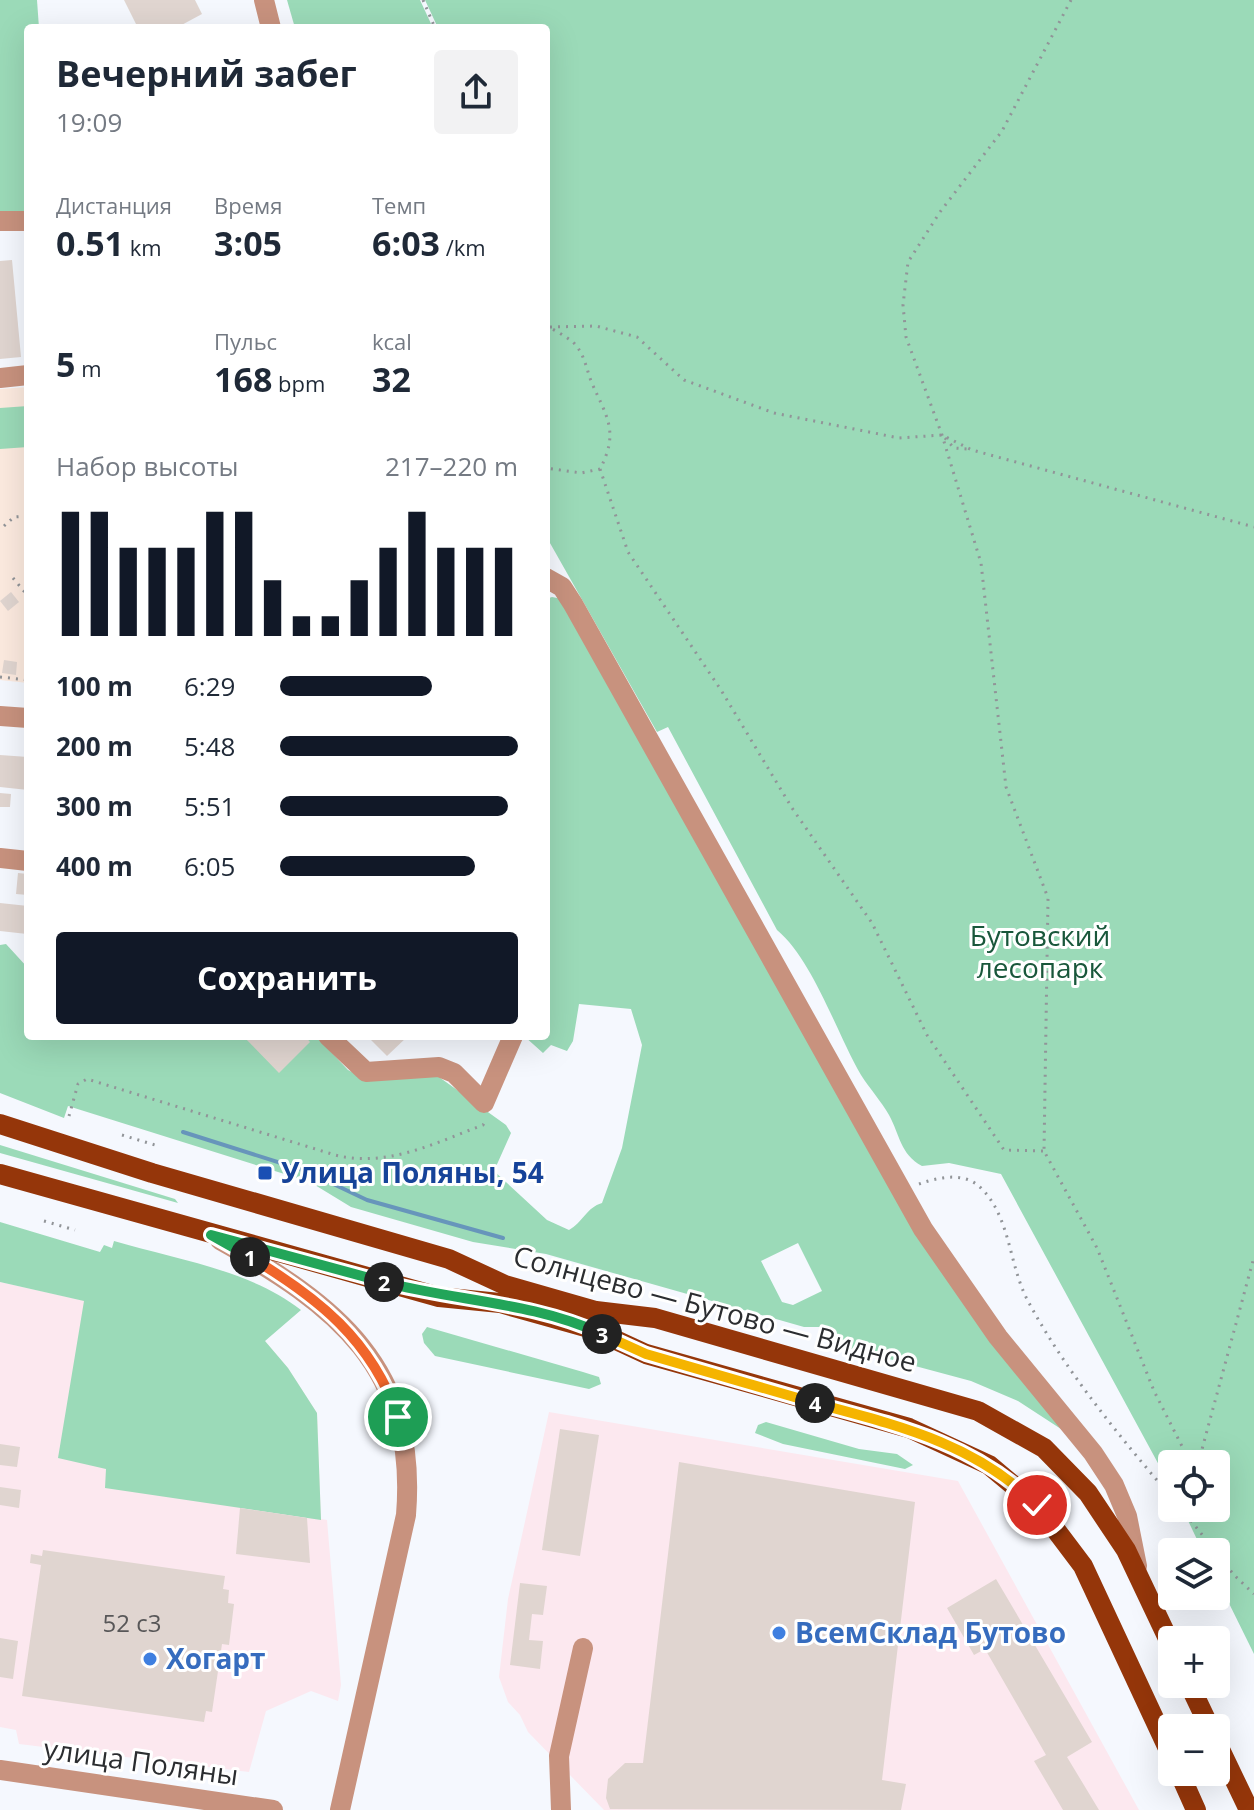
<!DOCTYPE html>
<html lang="ru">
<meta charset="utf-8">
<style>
:root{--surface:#fff;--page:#f2f2f3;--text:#1f2937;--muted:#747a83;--accent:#111827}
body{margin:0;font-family:"Open Sans",sans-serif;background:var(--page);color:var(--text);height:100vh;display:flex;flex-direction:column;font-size:30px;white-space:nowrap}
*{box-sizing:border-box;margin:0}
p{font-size:26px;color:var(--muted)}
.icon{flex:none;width:44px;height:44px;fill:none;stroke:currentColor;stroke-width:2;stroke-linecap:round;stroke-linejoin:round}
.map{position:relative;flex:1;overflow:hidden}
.drawer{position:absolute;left:24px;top:24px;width:526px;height:1016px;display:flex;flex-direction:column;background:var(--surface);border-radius:8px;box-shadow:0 8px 32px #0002}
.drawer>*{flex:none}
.buttons{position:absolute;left:1158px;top:1450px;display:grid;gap:16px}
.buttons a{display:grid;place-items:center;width:72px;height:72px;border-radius:8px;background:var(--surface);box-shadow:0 8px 32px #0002;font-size:40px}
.pin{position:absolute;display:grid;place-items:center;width:68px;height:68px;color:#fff;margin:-34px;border:4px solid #fff;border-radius:50%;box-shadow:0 2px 8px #0007}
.km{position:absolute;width:40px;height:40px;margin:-20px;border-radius:50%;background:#222;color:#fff;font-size:22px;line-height:40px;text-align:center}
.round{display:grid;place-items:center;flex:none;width:84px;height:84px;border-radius:8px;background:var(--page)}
.summary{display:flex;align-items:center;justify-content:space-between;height:136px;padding:0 32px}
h1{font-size:36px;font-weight:700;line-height:60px}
.figures{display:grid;grid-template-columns:repeat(3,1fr);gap:12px;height:136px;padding:8px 32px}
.figures div{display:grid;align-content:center}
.figures b{font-size:34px;font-weight:700}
.figures small{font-size:22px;font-weight:400}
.figures p{font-size:22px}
.chart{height:224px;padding:16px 32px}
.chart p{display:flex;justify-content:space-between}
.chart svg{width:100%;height:144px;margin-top:8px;stroke:var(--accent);stroke-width:6}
.cta{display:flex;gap:16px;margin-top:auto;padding:16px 32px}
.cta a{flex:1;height:92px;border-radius:8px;background:var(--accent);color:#fff;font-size:32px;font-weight:700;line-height:92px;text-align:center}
ul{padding:0 32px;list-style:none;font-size:26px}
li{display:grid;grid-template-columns:128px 96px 1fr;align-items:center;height:60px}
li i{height:20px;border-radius:10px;background:var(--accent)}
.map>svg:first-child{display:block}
.commercial{fill:#fce8ef}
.education{fill:#fceadf}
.green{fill:#9bdab8;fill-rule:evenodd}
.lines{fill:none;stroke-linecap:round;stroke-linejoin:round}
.stream{stroke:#6795bb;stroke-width:4}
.building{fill:#e0d5d0}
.path{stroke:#919498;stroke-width:3;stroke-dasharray:2 6;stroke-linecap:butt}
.minor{stroke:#c8927e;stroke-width:20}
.major{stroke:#95360a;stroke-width:20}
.split-1-casing{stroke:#fff;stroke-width:16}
.split-2-casing{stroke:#fff;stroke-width:16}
.split-3-casing{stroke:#fff;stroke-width:16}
.split-4-casing{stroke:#fff;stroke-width:16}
.split-5-casing{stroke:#fff;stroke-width:16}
.split-1{stroke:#f0652b;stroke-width:10}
.split-2{stroke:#22a559;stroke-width:10}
.split-3{stroke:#22a559;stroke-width:10}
.split-4{stroke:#f5b400;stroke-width:10}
.split-5{stroke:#f5b400;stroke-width:10}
.transit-dot{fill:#1a4fb4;stroke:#fff;stroke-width:3}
.shop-dot{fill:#3f7fe0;stroke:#fff;stroke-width:3}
.labels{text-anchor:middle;stroke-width:6;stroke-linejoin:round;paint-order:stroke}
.number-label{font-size:24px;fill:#585758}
.park-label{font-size:28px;fill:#19573b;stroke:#fff}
.transit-label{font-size:28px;font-weight:bold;fill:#164399;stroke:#fff;text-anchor:start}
.street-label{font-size:28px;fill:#2b2d30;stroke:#fff}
.shop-label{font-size:28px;font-weight:bold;fill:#366cbe;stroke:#fff;text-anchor:start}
</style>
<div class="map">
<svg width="1254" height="1810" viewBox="0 0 1254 1810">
<rect width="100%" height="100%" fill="#f5f8fe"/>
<g class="commercial">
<path d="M 0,1282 L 265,1341 L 288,1368 L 317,1413 L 321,1519 L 327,1520 L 341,1685 L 338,1701 L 311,1691 L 266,1711 L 249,1772 L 19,1744 L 16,1730 L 0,1727 Z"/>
<path d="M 549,1412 L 958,1481 L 1139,1810 L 604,1810 L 528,1732 L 520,1715 L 508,1702 L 499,1677 L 508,1599 Z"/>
</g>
<path class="education" d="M 28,387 L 28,683 L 0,680 L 0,389 Z"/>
<g class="green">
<path d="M 0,0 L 37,0 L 39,28 L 28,28 L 28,216 L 0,218 Z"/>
<path d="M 287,0 L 420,0 L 433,28 L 295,28 Z"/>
<path d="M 425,0 L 1254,0 L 1254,1654 L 1216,1577 L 1216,1552 L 1203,1552 L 1182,1508 L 1216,1508 L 1216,1464 L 1172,1464 L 1172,1489 L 1001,1174 L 949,1163 L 922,1166 C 900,1154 900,1135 889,1115 C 881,1101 870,1089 861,1075 C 837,1034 813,960 777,930 L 668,727 L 657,732 L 546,536 L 546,28 L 438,28 Z"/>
<path d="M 28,406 L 28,447 L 0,449 L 0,408 Z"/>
<path d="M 552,597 L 562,599 L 791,1004 L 1061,1429 L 1018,1401 L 971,1381 L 837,1345 L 831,1327 L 804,1327 L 546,1254 L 473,1242 L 351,1207 L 310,1182 L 68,1106 L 64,1118 L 0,1093 L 0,945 L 6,944 L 28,968 L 28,1036 L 316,1036 L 348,1070 L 358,1075 L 439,1077 L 506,1125 L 511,1133 L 494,1171 L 547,1220 L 569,1230 C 582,1223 587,1207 602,1203 L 622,1148 L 642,1045 L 631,1009 L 579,1004 L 573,1041 L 567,1051 L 551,1045 L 543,1053 L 524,1036 L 546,1036 L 546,599 ZM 798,1243 L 822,1291 L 793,1305 L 782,1302 L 761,1261 Z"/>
<path d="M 0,1145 L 175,1199 L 178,1203 L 0,1153 Z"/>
<path d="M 0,1222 L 100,1252 L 104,1245 L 112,1248 L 114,1241 C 175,1259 250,1270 301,1310 L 265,1341 L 288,1368 L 317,1413 L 321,1520 L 105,1488 L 106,1469 L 58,1458 L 84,1301 L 0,1282 Z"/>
<path d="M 427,1327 L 583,1372 L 599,1377 L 601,1384 L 589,1389 L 435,1356 L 424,1343 L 422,1334 Z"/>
<path d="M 766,1422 L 859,1449 L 897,1454 L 913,1465 L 905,1469 L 783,1444 L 755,1433 L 758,1425 Z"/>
</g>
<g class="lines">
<path class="stream" d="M 183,1132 L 306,1171 L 367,1200 L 503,1238"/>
</g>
<g class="building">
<path d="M 124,0 L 195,0 L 202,14 L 176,28 L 138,28 Z"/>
<path d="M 12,260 L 21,357 L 0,359 L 0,261 Z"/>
<path d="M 11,592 L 19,602 L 8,611 L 0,601 Z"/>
<path d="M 4,660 L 17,662 L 16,675 L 2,673 Z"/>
<path d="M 0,755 L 28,757 L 28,790 L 0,787 Z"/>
<path d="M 0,793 L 11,794 L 10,807 L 0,807 Z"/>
<path d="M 18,873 L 28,874 L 28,895 L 16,894 Z"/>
<path d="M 0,903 L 28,906 L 27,934 L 0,931 Z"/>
<path d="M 243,1036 L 305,1036 L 310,1042 L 279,1073 Z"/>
<path d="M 367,1036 L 408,1036 L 387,1056 Z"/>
<path d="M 560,1429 L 599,1435 L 580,1556 L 542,1550 Z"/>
<path d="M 0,1444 L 20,1447 L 17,1467 L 0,1465 Z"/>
<path d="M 679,1462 L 915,1502 L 882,1780 L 906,1784 L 901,1810 L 610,1809 L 606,1798 L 608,1779 L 625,1763 L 643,1763 Z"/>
<path d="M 0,1487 L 21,1490 L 19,1508 L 0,1505 Z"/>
<path d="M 240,1508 L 307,1518 L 310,1563 L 236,1554 Z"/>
<path d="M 43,1550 L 225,1576 L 223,1589 L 229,1590 L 228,1603 L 234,1604 L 229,1645 L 222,1644 L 212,1712 L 206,1711 L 204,1722 L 22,1696 L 41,1565 L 30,1563 L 31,1554 L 42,1556 Z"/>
<path d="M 996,1579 L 1092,1742 L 1067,1757 L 1099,1810 L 1063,1810 L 1034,1761 L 1046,1755 L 985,1649 L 974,1655 L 947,1608 Z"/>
<path d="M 520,1583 L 547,1586 L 543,1615 L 532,1614 L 529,1640 L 543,1641 L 540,1669 L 510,1665 Z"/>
<path d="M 0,1638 L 18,1641 L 13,1679 L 0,1677 Z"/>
</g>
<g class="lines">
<g class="path">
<path d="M 423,0 L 435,28"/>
<path d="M 1071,0 L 1002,131 L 940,212 L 908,262 L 903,305 L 906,337 L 942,435 L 981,563 L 1006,787 L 1048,898 L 1044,1151 L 1097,1248 L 1154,1391 L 1191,1464"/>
<path d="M 546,326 C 555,330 565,336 573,342 C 584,353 586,367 591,381 C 606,416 620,431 600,469 L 581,473 L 546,468"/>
<path d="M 550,327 L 596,326 L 637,337 L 684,380 L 774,413 L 899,438 L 942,435 L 972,450 L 1254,527"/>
<path d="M 945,438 L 954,448 L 968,449"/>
<path d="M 600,469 L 628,552 L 721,690 L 792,808 L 872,923 L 927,1035 L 1004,1150 L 1044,1151"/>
<path d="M 4,526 L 14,517 L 28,516"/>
<path d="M 13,578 L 28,596"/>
<path d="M 0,677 L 28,680"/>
<path d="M 69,1116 L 78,1084 L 87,1079 L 335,1155 C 387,1168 435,1143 483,1125 L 486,1120"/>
<path d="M 122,1135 L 155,1145"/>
<path d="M 919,1184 C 939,1177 965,1171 982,1189 C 1011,1219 1009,1266 1028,1301 C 1066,1372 1120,1437 1172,1498"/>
<path d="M 44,1221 L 75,1230"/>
<path d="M 1198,1464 L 1254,1257"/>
<path d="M 1181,1508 L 1234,1575 L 1254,1594"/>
<path d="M 1196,1508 L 1197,1524"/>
</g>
<g class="minor">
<path d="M 264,0 L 271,28"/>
<path d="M 0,221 L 28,221"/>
<path d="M 0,378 L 28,375"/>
<path d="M 546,578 L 562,587 L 573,604 L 923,1229 L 998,1337 L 1093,1453 L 1114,1485 L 1127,1516 L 1137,1566"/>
<path d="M 0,716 L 28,718"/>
<path d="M 0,858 L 28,861"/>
<path d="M 328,1036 L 366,1072 L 439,1067 L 454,1073 L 484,1103 L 513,1036"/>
<path d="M 220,1240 C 336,1305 418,1367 406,1515 L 340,1810"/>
<path d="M 0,1770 L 273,1810"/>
<path d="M 561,1810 L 559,1756 L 583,1648"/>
</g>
<g class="major">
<path d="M 0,1124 L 152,1173 L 449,1259 L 505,1285 L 596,1311 L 655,1318 L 978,1411 L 1044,1448 L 1088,1493 L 1126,1550 L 1172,1647"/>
<path d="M 0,1174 L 439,1297 L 500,1303 L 592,1329 L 646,1354 L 909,1428 L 989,1465 L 1037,1505 L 1083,1566 L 1172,1757"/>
<path d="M 1189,1684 L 1210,1728"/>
<path d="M 1216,1741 L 1249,1810"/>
<path d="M 1179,1772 L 1196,1810"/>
</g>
</g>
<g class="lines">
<g class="split-1-casing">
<path id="split-1" d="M 250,1257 C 317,1297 372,1340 398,1417"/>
</g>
<g class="split-2-casing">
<path id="split-2" d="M 250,1257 L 211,1235 L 384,1282"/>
</g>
<g class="split-3-casing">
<path id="split-3" d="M 384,1282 C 455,1301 533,1302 602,1334"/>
</g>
<g class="split-4-casing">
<path id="split-4" d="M 602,1334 L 646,1354 L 815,1403"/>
</g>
<g class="split-5-casing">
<path id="split-5" d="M 815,1403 C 896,1425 975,1443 1037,1505"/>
</g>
<use href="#split-1" class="split-1"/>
<use href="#split-2" class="split-2"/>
<use href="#split-3" class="split-3"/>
<use href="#split-4" class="split-4"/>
<use href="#split-5" class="split-5"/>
</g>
<rect class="transit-dot" x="257" y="1165" width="16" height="16" rx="4"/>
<g class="shop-dot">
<circle cx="779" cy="1633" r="8"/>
<circle cx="150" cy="1659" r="8"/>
</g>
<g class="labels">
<g class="number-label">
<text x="132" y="1632">52 с3</text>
</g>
<g class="park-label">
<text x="1040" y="946">Бутовский<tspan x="1040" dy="32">лесопарк</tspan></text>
</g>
<g class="transit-label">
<text x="281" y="1183">Улица Поляны, 54</text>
</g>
<g class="street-label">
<text transform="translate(715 1309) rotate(15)" y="10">Солнцево — Бутово — Видное</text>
<text transform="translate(141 1762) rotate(8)" y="10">улица Поляны</text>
</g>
<g class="shop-label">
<text x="795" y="1643">ВсемСклад Бутово</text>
<text x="166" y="1669">Хогарт</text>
</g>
</g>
</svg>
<div class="buttons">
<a><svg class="icon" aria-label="locate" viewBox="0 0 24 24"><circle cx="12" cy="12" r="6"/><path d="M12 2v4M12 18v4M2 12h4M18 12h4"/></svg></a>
<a><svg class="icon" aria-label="layers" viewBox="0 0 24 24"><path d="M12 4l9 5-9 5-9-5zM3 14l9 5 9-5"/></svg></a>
<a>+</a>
<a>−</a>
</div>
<div class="pin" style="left:398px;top:1417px;background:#1e9e55"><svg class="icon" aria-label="arrive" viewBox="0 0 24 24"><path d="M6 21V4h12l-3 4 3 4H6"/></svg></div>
<div class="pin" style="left:1037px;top:1505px;background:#d93025"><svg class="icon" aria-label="check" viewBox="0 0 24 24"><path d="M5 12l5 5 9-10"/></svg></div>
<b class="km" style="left:250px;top:1257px">1</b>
<b class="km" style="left:384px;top:1282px">2</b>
<b class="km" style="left:602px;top:1334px">3</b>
<b class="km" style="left:815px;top:1403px">4</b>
<section class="drawer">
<div class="summary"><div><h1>Вечерний забег</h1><p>19:09</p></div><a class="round"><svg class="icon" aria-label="share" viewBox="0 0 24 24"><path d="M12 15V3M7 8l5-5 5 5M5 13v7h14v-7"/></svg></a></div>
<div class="figures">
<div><p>Дистанция</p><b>0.51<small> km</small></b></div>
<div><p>Время</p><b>3:05</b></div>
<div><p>Темп</p><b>6:03<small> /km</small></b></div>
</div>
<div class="figures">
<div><b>5<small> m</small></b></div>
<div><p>Пульс</p><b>168<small> bpm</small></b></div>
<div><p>kcal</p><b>32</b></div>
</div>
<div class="chart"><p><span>Набор высоты</span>217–220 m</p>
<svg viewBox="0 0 160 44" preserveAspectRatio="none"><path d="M5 44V6M15 44V6M25 44V17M35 44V17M45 44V17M55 44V6M65 44V6M75 44V27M85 44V38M95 44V38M105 44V27M115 44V17M125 44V6M135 44V17M145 44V17M155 44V17"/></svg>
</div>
<ul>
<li><b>100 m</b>6:29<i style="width:64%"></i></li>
<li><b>200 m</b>5:48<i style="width:100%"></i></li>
<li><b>300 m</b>5:51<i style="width:96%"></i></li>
<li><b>400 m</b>6:05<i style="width:82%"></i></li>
</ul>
<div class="cta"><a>Сохранить</a></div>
</section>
</div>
